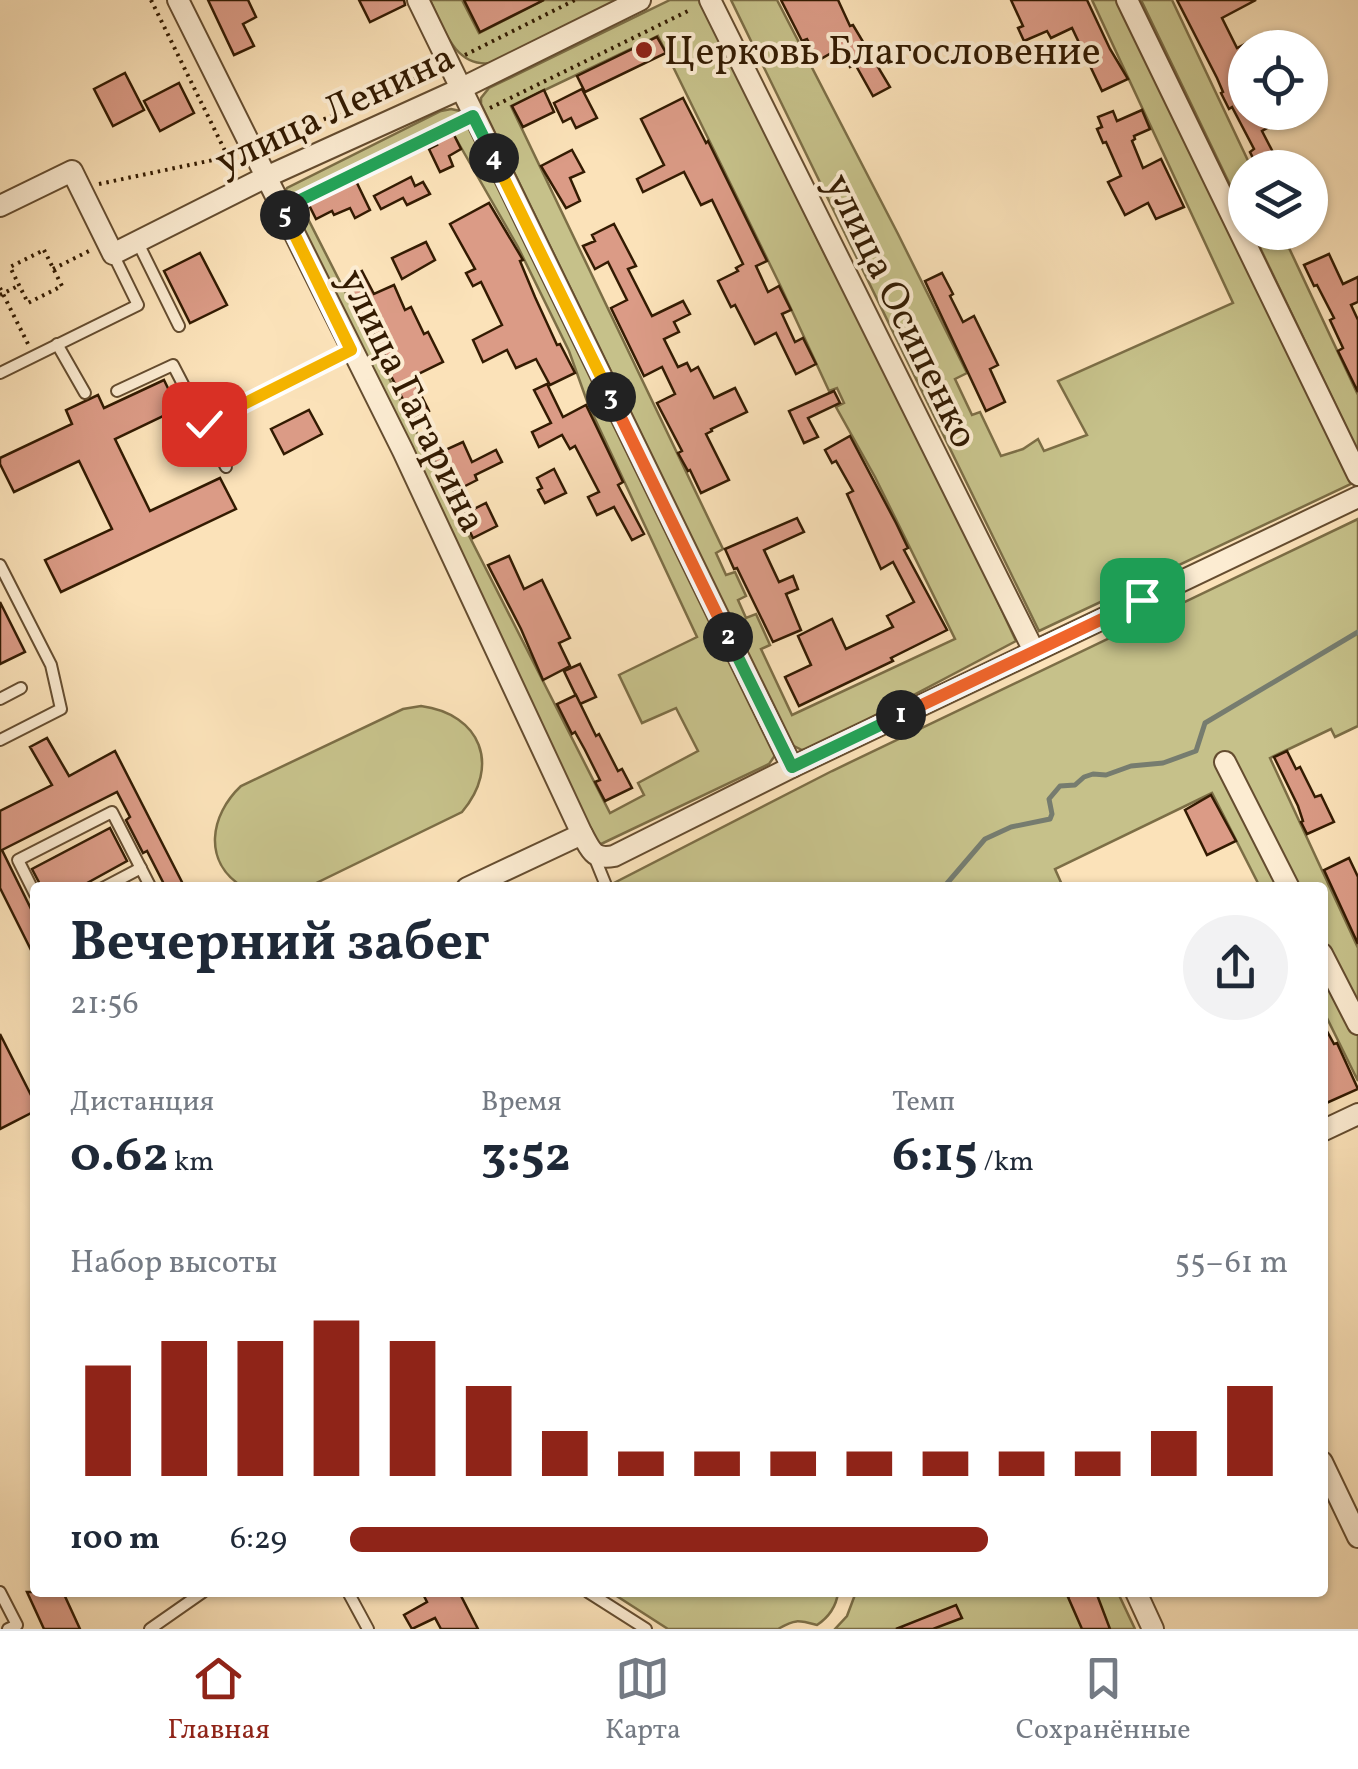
<!DOCTYPE html>
<html lang="ru">
<meta charset="utf-8">
<style>
:root{--surface:#fff;--page:#f2f2f3;--text:#1f2937;--muted:#747a83;--line:#e0e1e3;--accent:#8f2418}
body{margin:0;font-family:Vollkorn,serif;background:var(--page);color:var(--text);height:100vh;display:flex;flex-direction:column;font-size:38px;white-space:nowrap}
*{box-sizing:border-box;margin:0}
p{font-size:32px;color:var(--muted)}
.icon{flex:none;width:55px;height:55px;fill:none;stroke:currentColor;stroke-width:2;stroke-linecap:round;stroke-linejoin:round}
.map{position:relative;flex:1;overflow:hidden}
.sheet{position:absolute;left:30px;top:882px;width:1298px;height:715px;display:flex;flex-direction:column;background:var(--surface);border-radius:10px;box-shadow:0 2px 8px #0004}
.sheet>*{flex:none}
.buttons{position:absolute;left:1228px;top:30px;display:grid;gap:20px}
.buttons a{display:grid;place-items:center;width:100px;height:100px;border-radius:50%;background:var(--surface);box-shadow:0 2px 8px #0004;font-size:50px}
.pin{position:absolute;display:grid;place-items:center;width:85px;height:85px;color:#fff;margin:-42px;border-radius:20px;box-shadow:0 5px 15px #0006}
.km{position:absolute;width:50px;height:50px;margin:-25px;border-radius:50%;background:#222;color:#fff;font-size:28px;line-height:50px;text-align:center}
.round{display:grid;place-items:center;flex:none;width:105px;height:105px;border-radius:52px;background:var(--page)}
.summary{display:flex;align-items:center;justify-content:space-between;height:170px;padding:0 40px}
h1{font-size:55px;font-weight:700;line-height:75px}
.stats{display:grid;grid-template-columns:repeat(3,1fr);gap:15px;height:170px;padding:10px 40px}
.stats div{display:grid;align-content:center}
.stats b{font-size:50px;font-weight:700}
.stats small{font-size:28px;font-weight:400}
.stats p{font-size:28px}
.chart{height:280px;padding:20px 40px}
.chart p{display:flex;justify-content:space-between}
.chart svg{width:100%;height:180px;margin-top:10px;stroke:var(--accent);stroke-width:6}
ul{padding:0 40px;list-style:none;font-size:32px}
li{display:grid;grid-template-columns:160px 120px 1fr;align-items:center;height:75px}
li i{height:25px;border-radius:12px;background:var(--accent)}
.tabs{display:flex;justify-content:space-around;align-items:center;height:140px;border-top:2px solid var(--line);background:var(--surface);font-size:28px;color:var(--muted)}
.tabs a{display:grid;justify-items:center;gap:5px}
.tabs .current{color:var(--accent)}
.map>svg:first-child{display:block}
.green{fill:#c6c18a;stroke:#7c6e46;stroke-width:2.5;fill-rule:evenodd}
.lines{fill:none;stroke-linecap:round;stroke-linejoin:round}
.stream{stroke:#767c6f;stroke-width:5}
.building{fill:#db9b86;stroke:#331b02;stroke-width:2.5}
.lane-casing{stroke:#654d30;stroke-width:14}
.street-casing{stroke:#654d30;stroke-width:24}
.path{stroke:#331b02;stroke-width:4;stroke-dasharray:2.5 5;stroke-linecap:butt}
.lane{stroke:#fcecd2;stroke-width:10}
.street{stroke:#fcecd2;stroke-width:20}
.split-1-casing{stroke:#fff;stroke-width:20}
.split-2-casing{stroke:#fff;stroke-width:20}
.split-3-casing{stroke:#fff;stroke-width:20}
.split-4-casing{stroke:#fff;stroke-width:20}
.split-5-casing{stroke:#fff;stroke-width:20}
.split-6-casing{stroke:#fff;stroke-width:20}
.split-1{stroke:#f0652b;stroke-width:12}
.split-2{stroke:#22a559;stroke-width:12}
.split-3{stroke:#f0652b;stroke-width:12}
.split-4{stroke:#f5b400;stroke-width:12}
.split-5{stroke:#22a559;stroke-width:12}
.split-6{stroke:#f5b400;stroke-width:12}
.poi-dot{fill:#8f2418;stroke:#fcecd2;stroke-width:4}
.labels{text-anchor:middle;stroke-width:8;stroke-linejoin:round;paint-order:stroke}
.poi-label{font-size:40px;fill:#331b02;stroke:#fcecd2;text-anchor:start}
.street-label{font-size:40px;fill:#331b02;stroke:#fcecd2}
</style>
<div class="map">
<svg width="1358" height="1629" viewBox="0 0 1358 1629">
<rect width="100%" height="100%" fill="#fbe2b9"/>
<filter id="stains"><feTurbulence type="fractalNoise" baseFrequency=".002" numOctaves="4"/><feColorMatrix values="0 0 0 0 .2 0 0 0 0 .09 0 0 0 0 .02 0 0 0 .5 -.17"/></filter>
<radialGradient id="worn" r=".72"><stop offset=".6" stop-color="#630" stop-opacity="0"/><stop offset="1" stop-color="#630" stop-opacity=".3"/></radialGradient>
<g class="green">
<path d="M 430,0 L 462,0 L 479,33 L 544,0 L 620,0 L 491,63 C 454,68 443,27 430,0 Z"/>
<path d="M 670,0 L 700,0 L 827,259 L 928,451 L 1016,641 L 811,749 L 802,750 L 792,745 L 481,104 L 481,98 L 489,88 ZM 658,36 L 780,285 L 829,391 L 837,388 L 844,403 L 836,407 L 875,477 L 955,639 L 792,715 L 761,649 L 770,645 L 756,614 L 746,618 L 738,600 L 746,596 L 735,572 L 726,575 L 716,553 L 723,549 L 511,106 Z"/>
<path d="M 731,0 L 777,0 L 898,234 L 967,373 L 955,379 L 972,415 L 980,412 L 1001,456 L 1023,449 L 1038,439 L 1044,451 L 1087,435 L 1058,381 L 1233,303 L 1092,0 L 1118,0 L 1351,484 L 1039,631 Z"/>
<path d="M 1141,0 L 1172,0 L 1251,167 L 1245,168 L 1245,216 Z"/>
<path d="M 451,109 L 460,111 L 466,118 L 776,754 L 769,764 L 599,845 L 303,254 L 281,197 L 287,188 L 441,111 ZM 451,130 L 518,247 L 569,351 L 588,404 L 697,637 L 619,675 L 642,723 L 676,708 L 698,751 L 638,783 L 644,795 L 610,813 L 301,205 Z"/>
<path d="M 1253,233 L 1282,233 L 1358,395 L 1358,452 Z"/>
<path d="M 1358,519 L 1358,726 L 1335,737 L 1331,729 L 1270,758 L 1358,948 L 1358,1081 L 1323,1010 L 1322,888 L 1260,887 L 1212,793 L 1055,869 L 1063,887 L 617,888 L 614,883 L 832,771 Z"/>
<path d="M 421,706 C 481,714 501,766 462,812 L 308,887 L 243,887 C 202,862 210,815 241,786 L 403,709 Z"/>
<path d="M 856,1592 L 1118,1593 L 1135,1629 L 835,1629 L 847,1616 Z"/>
<path d="M 612,1593 L 838,1593 C 836,1607 829,1617 817,1625 C 798,1620 795,1619 778,1629 L 668,1629 Z"/>
</g>
<g class="lines">
<path class="stream" d="M 943,888 L 985,839 L 1011,827 L 1050,819 L 1052,814 L 1049,799 L 1060,786 L 1075,785 L 1084,777 L 1093,774 L 1106,775 L 1131,766 L 1163,763 L 1196,751 L 1205,723 L 1358,632"/>
</g>
<g class="building">
<path d="M 208,0 L 248,0 L 256,17 L 243,24 L 254,46 L 234,55 Z"/>
<path d="M 359,0 L 404,0 L 405,5 L 370,22 Z"/>
<path d="M 464,0 L 544,0 L 480,32 Z"/>
<path d="M 781,0 L 838,0 L 850,26 L 853,25 L 890,87 L 873,96 L 855,64 L 850,67 L 840,48 L 819,60 L 807,39 L 802,41 Z"/>
<path d="M 1011,0 L 1087,0 L 1110,49 L 1128,79 L 1102,91 L 1072,28 L 1051,38 L 1047,31 L 1024,41 L 1018,28 L 1023,26 Z"/>
<path d="M 1177,0 L 1256,0 L 1222,18 L 1237,48 L 1245,44 L 1245,112 L 1295,112 L 1262,131 L 1278,162 L 1267,168 L 1258,168 L 1250,152 L 1254,149 L 1232,107 L 1229,109 L 1221,93 L 1223,92 L 1217,78 Z"/>
<path d="M 657,37 L 666,53 L 585,92 L 577,76 Z"/>
<path d="M 125,73 L 144,110 L 113,126 L 94,89 Z"/>
<path d="M 179,83 L 194,113 L 160,131 L 144,101 Z"/>
<path d="M 582,89 L 597,118 L 576,128 L 571,118 L 563,122 L 554,103 Z"/>
<path d="M 544,90 L 554,112 L 523,127 L 512,106 Z"/>
<path d="M 683,98 L 706,143 L 708,141 L 767,261 L 756,266 L 768,292 L 779,286 L 791,310 L 782,314 L 795,342 L 803,338 L 816,364 L 796,374 L 776,333 L 755,344 L 735,305 L 731,307 L 718,281 L 738,271 L 736,268 L 743,264 L 712,200 L 701,205 L 684,172 L 643,192 L 637,179 L 664,165 L 641,119 Z"/>
<path d="M 1142,110 L 1150,129 L 1134,136 L 1135,139 L 1132,141 L 1143,168 L 1161,159 L 1184,207 L 1156,219 L 1148,203 L 1125,215 L 1108,182 L 1121,176 L 1106,142 L 1103,143 L 1097,129 L 1102,127 L 1098,117 L 1113,111 L 1117,121 Z"/>
<path d="M 453,133 L 461,149 L 449,156 L 453,166 L 440,172 L 429,149 L 437,145 L 435,141 Z"/>
<path d="M 572,150 L 584,172 L 570,178 L 580,201 L 566,208 L 541,166 Z"/>
<path d="M 411,177 L 415,186 L 423,182 L 430,194 L 407,205 L 403,198 L 381,209 L 374,196 Z"/>
<path d="M 356,181 L 370,210 L 355,218 L 350,208 L 334,215 L 332,211 L 316,219 L 308,203 Z"/>
<path d="M 489,203 L 523,260 L 520,261 L 535,297 L 557,345 L 560,344 L 575,373 L 550,385 L 536,359 L 516,368 L 507,350 L 483,362 L 473,340 L 502,325 L 481,282 L 473,286 L 466,273 L 475,269 L 450,224 Z"/>
<path d="M 614,224 L 636,266 L 628,269 L 652,316 L 683,301 L 690,314 L 674,322 L 679,332 L 664,339 L 678,367 L 687,363 L 691,371 L 698,367 L 714,398 L 735,388 L 747,412 L 711,429 L 712,431 L 706,434 L 729,480 L 701,493 L 690,470 L 688,471 L 678,453 L 682,451 L 657,403 L 675,394 L 662,367 L 644,376 L 611,308 L 627,300 L 608,262 L 595,269 L 583,246 L 595,241 L 592,235 Z"/>
<path d="M 426,242 L 435,260 L 402,279 L 392,258 Z"/>
<path d="M 200,253 L 227,305 L 190,323 L 164,271 Z"/>
<path d="M 1329,254 L 1343,284 L 1358,277 L 1358,302 L 1351,305 L 1358,320 L 1358,392 L 1338,351 L 1343,348 L 1330,320 L 1334,318 L 1317,285 L 1314,286 L 1304,265 Z"/>
<path d="M 362,271 L 374,294 L 394,285 L 405,310 L 411,307 L 424,334 L 428,332 L 443,362 L 412,377 L 429,411 L 413,419 L 391,376 L 383,358 L 386,357 L 346,279 Z"/>
<path d="M 942,273 L 953,294 L 950,296 L 963,322 L 974,316 L 998,365 L 990,369 L 1005,402 L 986,411 L 925,281 Z"/>
<path d="M 164,380 L 178,409 L 115,439 L 150,511 L 220,478 L 236,509 L 61,592 L 45,560 L 112,529 L 79,461 L 14,492 L 0,464 L 0,458 L 72,424 L 66,410 L 98,395 L 104,408 Z"/>
<path d="M 547,384 L 563,417 L 586,405 L 623,482 L 618,485 L 644,534 L 632,540 L 614,507 L 597,515 L 588,497 L 599,492 L 575,446 L 570,449 L 562,435 L 539,447 L 532,432 L 551,423 L 534,390 Z"/>
<path d="M 834,391 L 840,403 L 808,418 L 818,437 L 804,443 L 789,411 Z"/>
<path d="M 309,410 L 322,434 L 284,454 L 271,429 Z"/>
<path d="M 850,436 L 896,523 L 908,548 L 904,550 L 947,630 L 891,658 L 893,661 L 799,706 L 785,677 L 811,665 L 798,636 L 832,619 L 846,649 L 893,627 L 887,616 L 914,602 L 893,562 L 881,569 L 847,494 L 853,491 L 836,461 L 832,463 L 825,450 Z"/>
<path d="M 463,442 L 472,462 L 496,450 L 502,462 L 475,475 L 477,480 L 453,492 L 432,456 Z"/>
<path d="M 554,469 L 566,493 L 545,503 L 538,490 L 542,488 L 537,478 Z"/>
<path d="M 486,503 L 497,526 L 473,538 L 464,520 L 466,519 L 464,514 Z"/>
<path d="M 797,518 L 804,532 L 764,550 L 779,582 L 793,576 L 798,589 L 786,594 L 801,630 L 773,642 L 737,568 L 734,569 L 725,549 Z"/>
<path d="M 509,556 L 524,589 L 542,580 L 570,638 L 559,643 L 570,666 L 543,680 L 521,629 L 488,565 Z"/>
<path d="M 0,602 L 25,652 L 0,664 Z"/>
<path d="M 580,664 L 596,697 L 580,704 L 564,671 Z"/>
<path d="M 576,695 L 596,736 L 599,734 L 618,771 L 622,769 L 632,788 L 605,801 L 595,782 L 600,780 L 585,750 L 575,732 L 572,734 L 557,704 Z"/>
<path d="M 47,738 L 69,776 L 115,751 L 185,888 L 166,888 L 147,851 L 143,853 L 126,820 L 130,817 L 117,792 L 2,850 L 35,917 L 35,958 L 0,888 L 0,811 L 52,785 L 30,747 Z"/>
<path d="M 1287,751 L 1296,769 L 1300,767 L 1315,797 L 1321,795 L 1334,822 L 1307,834 L 1301,822 L 1303,821 L 1298,806 L 1274,757 Z"/>
<path d="M 1211,795 L 1236,841 L 1207,855 L 1185,810 Z"/>
<path d="M 110,828 L 127,861 L 78,888 L 42,888 L 32,869 Z"/>
<path d="M 1349,858 L 1358,877 L 1358,944 L 1324,870 Z"/>
<path d="M 1322,1022 L 1334,1044 L 1337,1043 L 1358,1089 L 1322,1105 Z"/>
<path d="M 0,1034 L 35,1103 L 35,1111 L 0,1129 Z"/>
<path d="M 27,1592 L 63,1592 L 80,1629 L 44,1629 Z"/>
<path d="M 422,1592 L 459,1592 L 478,1629 L 441,1629 L 435,1618 L 412,1629 L 404,1615 L 427,1602 Z"/>
<path d="M 1078,1592 L 1096,1592 L 1110,1629 L 1082,1629 L 1068,1597 Z"/>
<path d="M 956,1605 L 962,1618 L 933,1629 L 896,1629 Z"/>
</g>
<g class="lines">
<g class="lane-casing">
<g id="lane">
<path d="M 138,243 L 179,326"/>
<path d="M 57,344 L 85,393"/>
<path d="M 0,373 L 138,305 L 113,254"/>
<path d="M 117,391 L 173,365 L 226,467"/>
<path d="M 178,437 L 351,350"/>
<path d="M 0,565 L 51,665 L 61,709 L 0,740"/>
<path d="M 0,699 L 21,688"/>
<path d="M 594,856 L 607,888"/>
<path d="M 103,888 L 141,868"/>
<path d="M 35,894 L 18,860 L 112,812 L 151,888"/>
<path d="M 0,1592 L 17,1625 L 8,1629"/>
<path d="M 348,1592 L 368,1629"/>
<path d="M 588,1592 L 646,1629"/>
<path d="M 150,1629 L 203,1592"/>
</g>
</g>
<g class="street-casing">
<g id="street">
<path d="M 178,0 L 403,451 L 582,834"/>
<path d="M 418,0 L 792,767"/>
<path d="M 710,0 L 1034,651"/>
<path d="M 1127,0 L 1358,475"/>
<path d="M 0,206 L 72,171 L 113,254 L 266,177 L 460,89 L 640,0"/>
<path d="M 1225,762 L 1289,888"/>
<path d="M 467,888 L 582,834 C 591,850 593,860 614,856 L 792,767 L 1358,497"/>
<path d="M 1322,954 L 1358,1024"/>
<path d="M 1322,1131 L 1358,1114"/>
<path d="M 1322,1462 L 1358,1537"/>
<path d="M 1136,1592 L 1153,1629"/>
</g>
</g>
<g class="path">
<path d="M 151,0 L 228,157"/>
<path d="M 465,55 L 575,0"/>
<path d="M 490,108 L 692,9"/>
<path d="M 269,144 L 434,70"/>
<path d="M 99,184 L 237,155"/>
<path d="M 297,202 L 459,123"/>
<path d="M 44,250 L 62,286 L 28,303 L 10,267 Z"/>
<path d="M 53,269 L 89,251"/>
<path d="M 0,288 L 29,346"/>
<path d="M 0,295 L 18,286"/>
</g>
<use href="#lane" class="lane"/>
<use href="#street" class="street"/>
</g>
<g class="lines">
<g class="split-1-casing">
<path id="split-1" d="M 901,715 L 1142,600"/>
</g>
<g class="split-2-casing">
<path id="split-2" d="M 728,637 L 792,767 L 901,715"/>
</g>
<g class="split-3-casing">
<path id="split-3" d="M 611,397 L 728,637"/>
</g>
<g class="split-4-casing">
<path id="split-4" d="M 494,158 L 611,397"/>
</g>
<g class="split-5-casing">
<path id="split-5" d="M 285,215 L 282,209 L 473,116 L 494,158"/>
</g>
<g class="split-6-casing">
<path id="split-6" d="M 204,424 L 351,350 L 285,215"/>
</g>
<use href="#split-1" class="split-1"/>
<use href="#split-2" class="split-2"/>
<use href="#split-3" class="split-3"/>
<use href="#split-4" class="split-4"/>
<use href="#split-5" class="split-5"/>
<use href="#split-6" class="split-6"/>
</g>
<circle class="poi-dot" cx="644" cy="50" r="10"/>
<g class="labels">
<g class="poi-label">
<text x="664" y="64">Церковь Благословение</text>
</g>
<g class="street-label">
<text transform="translate(334 108) rotate(-25)" y="14">улица Ленина</text>
<text transform="translate(903 310) rotate(64)" y="14">улица Осипенко</text>
<text transform="translate(414 400) rotate(64)" y="14">улица Гагарина</text>
</g>
</g>
<rect width="100%" height="100%" filter="url(#stains)"/>
<rect width="100%" height="100%" fill="url(#worn)"/>
</svg>
<div class="buttons">
<a><svg class="icon" aria-label="locate" viewBox="0 0 24 24"><circle cx="12" cy="12" r="6"/><path d="M12 2v4M12 18v4M2 12h4M18 12h4"/></svg></a>
<a><svg class="icon" aria-label="layers" viewBox="0 0 24 24"><path d="M12 4l9 5-9 5-9-5zM3 14l9 5 9-5"/></svg></a>
</div>
<div class="pin" style="left:1142px;top:600px;background:#1e9e55"><svg class="icon" aria-label="arrive" viewBox="0 0 24 24"><path d="M6 21V4h12l-3 4 3 4H6"/></svg></div>
<div class="pin" style="left:204px;top:424px;background:#d93025"><svg class="icon" aria-label="check" viewBox="0 0 24 24"><path d="M5 12l5 5 9-10"/></svg></div>
<b class="km" style="left:901px;top:715px">1</b>
<b class="km" style="left:728px;top:637px">2</b>
<b class="km" style="left:611px;top:397px">3</b>
<b class="km" style="left:494px;top:158px">4</b>
<b class="km" style="left:285px;top:215px">5</b>
<section class="sheet">
<div class="summary"><div><h1>Вечерний забег</h1><p>21:56</p></div><a class="round"><svg class="icon" aria-label="share" viewBox="0 0 24 24"><path d="M12 15V3M7 8l5-5 5 5M5 13v7h14v-7"/></svg></a></div>
<div class="stats">
<div><p>Дистанция</p><b>0.62<small> km</small></b></div>
<div><p>Время</p><b>3:52</b></div>
<div><p>Темп</p><b>6:15<small> /km</small></b></div>
</div>
<div class="chart"><p><span>Набор высоты</span>55–61 m</p>
<svg viewBox="0 0 160 44" preserveAspectRatio="none"><path d="M5 44V17M15 44V11M25 44V11M35 44V6M45 44V11M55 44V22M65 44V33M75 44V38M85 44V38M95 44V38M105 44V38M115 44V38M125 44V38M135 44V38M145 44V33M155 44V22"/></svg>
</div>
<ul>
<li><b>100 m</b>6:29<i style="width:68%"></i></li>
</ul>
</section>
</div>
<nav class="tabs">
<a class="current"><svg class="icon" aria-label="home" viewBox="0 0 24 24"><path d="M3 11l9-7 9 7M6 9v11h12V9"/></svg>Главная</a>
<a><svg class="icon" aria-label="map" viewBox="0 0 24 24"><path d="M3 6l6-2 6 2 6-2v14l-6 2-6-2-6 2zM9 4v14M15 6v14"/></svg>Карта</a>
<a><svg class="icon" aria-label="saved" viewBox="0 0 24 24"><path d="M7 4h10v16l-5-4-5 4z"/></svg>Сохранённые</a>
</nav>
